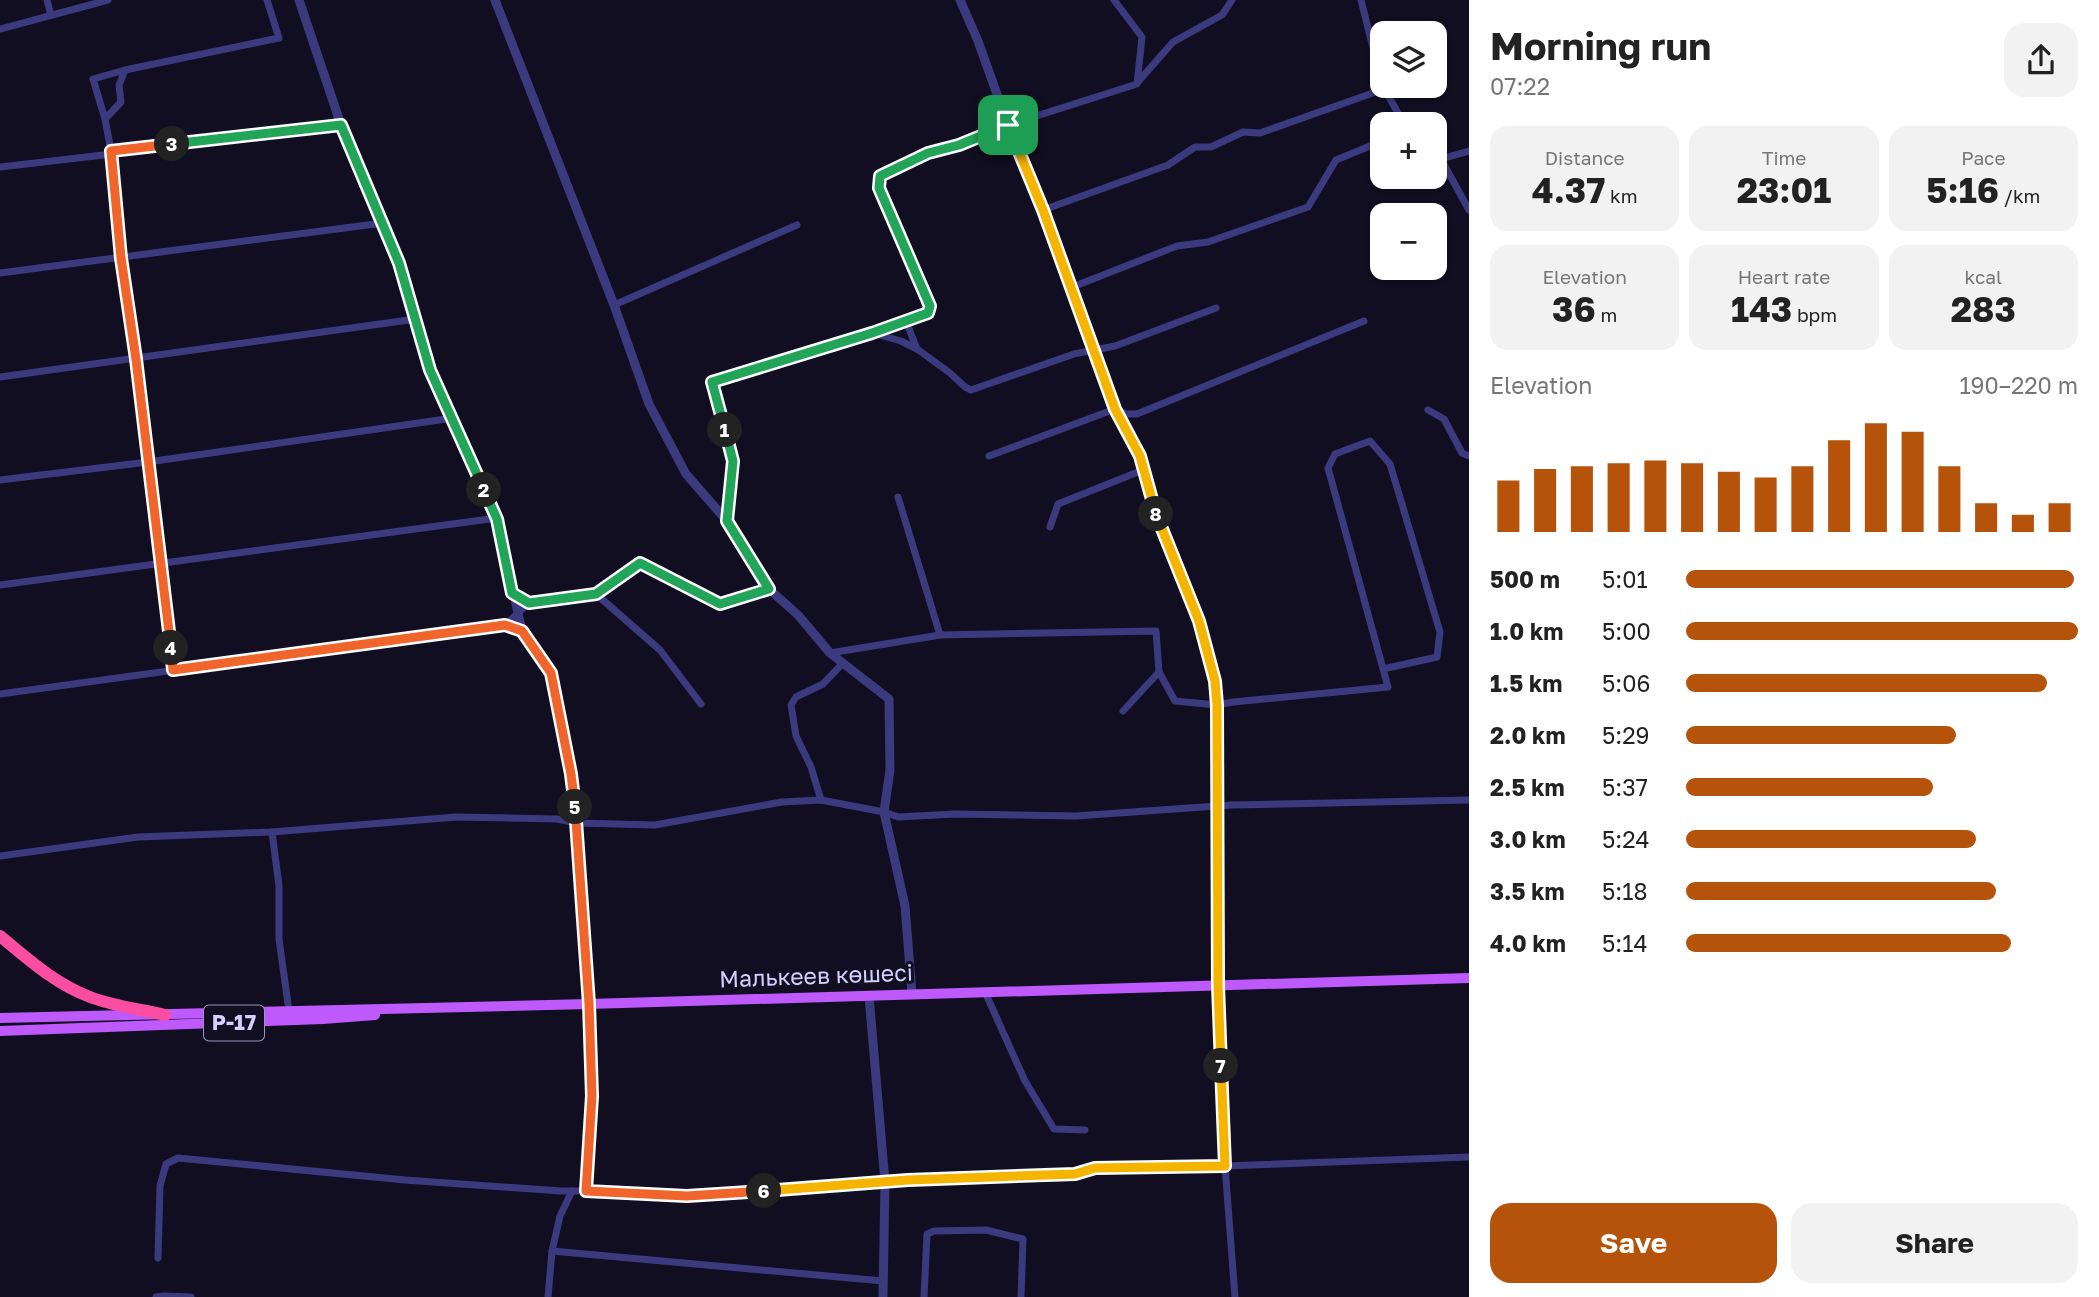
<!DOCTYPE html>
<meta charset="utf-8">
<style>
:root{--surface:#fff;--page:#f2f2f2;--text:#222;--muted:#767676;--accent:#b45309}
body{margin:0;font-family:"Golos Text",sans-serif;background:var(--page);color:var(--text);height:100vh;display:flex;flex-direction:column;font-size:26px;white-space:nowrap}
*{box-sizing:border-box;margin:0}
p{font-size:23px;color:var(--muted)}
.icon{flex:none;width:38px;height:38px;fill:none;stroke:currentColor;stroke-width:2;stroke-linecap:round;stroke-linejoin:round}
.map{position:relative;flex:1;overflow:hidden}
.details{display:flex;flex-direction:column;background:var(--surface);width:630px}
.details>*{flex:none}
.fabs{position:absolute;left:1370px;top:21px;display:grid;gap:14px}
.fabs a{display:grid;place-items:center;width:77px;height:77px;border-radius:14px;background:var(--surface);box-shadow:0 2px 5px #0004;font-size:35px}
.pin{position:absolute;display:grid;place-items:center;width:60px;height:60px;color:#fff;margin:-30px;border-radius:14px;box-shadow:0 4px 10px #0006}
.km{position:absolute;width:35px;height:35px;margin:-18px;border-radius:50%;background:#222;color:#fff;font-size:19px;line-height:35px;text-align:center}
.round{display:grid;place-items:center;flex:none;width:74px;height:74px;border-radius:21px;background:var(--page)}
.head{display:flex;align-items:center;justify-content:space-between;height:119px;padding:0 21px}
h1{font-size:38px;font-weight:700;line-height:52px}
.metrics{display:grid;grid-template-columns:repeat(3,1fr);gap:10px;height:119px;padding:7px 21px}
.metrics div{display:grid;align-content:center;border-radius:18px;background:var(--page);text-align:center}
.metrics b{font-size:35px;font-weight:700}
.metrics small{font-size:19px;font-weight:400}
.metrics p{font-size:19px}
.chart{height:196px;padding:14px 21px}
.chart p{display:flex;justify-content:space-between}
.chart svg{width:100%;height:126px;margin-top:7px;stroke:var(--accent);stroke-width:6}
.action{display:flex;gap:14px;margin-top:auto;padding:14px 21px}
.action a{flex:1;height:80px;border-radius:21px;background:var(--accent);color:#fff;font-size:28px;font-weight:700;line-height:80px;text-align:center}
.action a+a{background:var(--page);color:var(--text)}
ul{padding:0 21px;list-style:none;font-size:23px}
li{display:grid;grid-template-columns:112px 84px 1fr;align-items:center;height:52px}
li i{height:18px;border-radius:9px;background:var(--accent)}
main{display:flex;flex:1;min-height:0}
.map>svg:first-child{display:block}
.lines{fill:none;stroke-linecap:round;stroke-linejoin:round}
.minor{stroke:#3c3a7f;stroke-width:7}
.tertiary{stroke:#3c3a7f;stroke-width:9}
.primary{stroke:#be59fb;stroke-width:10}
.motorway{stroke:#fb4da1;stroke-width:12}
.split-1-casing{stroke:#fff;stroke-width:14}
.split-2-casing{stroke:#fff;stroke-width:14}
.split-3-casing{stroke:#fff;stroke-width:14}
.split-4-casing{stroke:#fff;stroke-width:14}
.split-5-casing{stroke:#fff;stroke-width:14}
.split-6-casing{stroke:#fff;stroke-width:14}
.split-7-casing{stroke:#fff;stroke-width:14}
.split-8-casing{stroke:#fff;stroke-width:14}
.split-9-casing{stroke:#fff;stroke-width:14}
.split-1{stroke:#22a559;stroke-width:9}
.split-2{stroke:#22a559;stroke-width:9}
.split-3{stroke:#22a559;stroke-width:9}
.split-4{stroke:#f0652b;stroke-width:9}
.split-5{stroke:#f0652b;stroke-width:9}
.split-6{stroke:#f0652b;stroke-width:9}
.split-7{stroke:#f5b400;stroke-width:9}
.split-8{stroke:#f5b400;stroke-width:9}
.split-9{stroke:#f5b400;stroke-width:9}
.labels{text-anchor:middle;stroke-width:6;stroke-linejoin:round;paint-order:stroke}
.shield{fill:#110e21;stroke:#9a95bc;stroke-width:2}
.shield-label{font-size:21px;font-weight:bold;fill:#d4cffe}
.street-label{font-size:23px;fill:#d4cffe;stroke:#110e21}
</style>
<main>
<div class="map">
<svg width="1469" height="1297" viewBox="0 0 1469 1297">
<rect width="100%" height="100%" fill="#110e21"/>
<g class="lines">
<g class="minor">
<path d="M 47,0 L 51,15"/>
<path d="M 1361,0 L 1382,84"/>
<path d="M 0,29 L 108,0"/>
<path d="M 1137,83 L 1173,42 L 1222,15 L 1232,0"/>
<path d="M 1383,86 L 1404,124"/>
<path d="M 105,119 L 93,79 L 125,70"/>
<path d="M 111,151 L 105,119 L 121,102 L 119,85 L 125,70 L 279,38 L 267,0"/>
<path d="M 1469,151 L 1441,159 L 1469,210"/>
<path d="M 112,154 L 121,258 L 136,359 L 173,670"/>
<path d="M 0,167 L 112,154 L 111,151 L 341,125"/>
<path d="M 1043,210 L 1168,165 L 1195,147 L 1211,147 L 1243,132 L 1260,133 L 1384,89"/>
<path d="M 0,273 L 383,223"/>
<path d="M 1070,288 L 1177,246 L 1208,242 L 1308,207 L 1336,160 L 1382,141"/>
<path d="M 614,305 L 797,225"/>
<path d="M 906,321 L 917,349 L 950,373 L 965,387 L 971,390 L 1074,354 L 1115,346 L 1216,308"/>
<path d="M 872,333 L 901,341 L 917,349"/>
<path d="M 0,377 L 416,319"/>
<path d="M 1428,410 L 1444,419 L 1462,453 L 1469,456"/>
<path d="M 989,456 L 1115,409 L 1126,414 L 1137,414 L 1364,321"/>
<path d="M 0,480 L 148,462 L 453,418"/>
<path d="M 898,497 L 940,635"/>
<path d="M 727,521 L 733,461 L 712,382 L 872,333 L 928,313 L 931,306 L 879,188 L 880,176 L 928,154 L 959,145 L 1008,125 L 1137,84 L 1142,37 L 1114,0"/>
<path d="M 1050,527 L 1058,504 L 1143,470"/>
<path d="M 0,585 L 497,518"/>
<path d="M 596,594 L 660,650 L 701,704"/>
<path d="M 830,653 L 940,635 L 1156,631 L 1159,672 L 1175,701 L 1217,705 L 1233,702 L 1388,687 L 1328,468 L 1335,454 L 1370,441 L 1390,464 L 1440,632 L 1437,657 L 1383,669"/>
<path d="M 0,694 L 505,625 L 529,603 L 596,594 L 640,563 L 721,604 L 769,589"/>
<path d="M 1123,711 L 1159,672"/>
<path d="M 821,800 L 811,767 L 796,736 L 791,705 L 796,697 L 823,684 L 843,663"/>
<path d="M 272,832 L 279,886 L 279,939 L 289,1011"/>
<path d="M 0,856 L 138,837 L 272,832 L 456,817 L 557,819 L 577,823 L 655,825 L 782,802 L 821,800 L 884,812 L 898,817 L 955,814 L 1076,816 L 1231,805 L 1469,800"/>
<path d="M 1218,985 L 1225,1166 L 1235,1297"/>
<path d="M 985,992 L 1025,1081 L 1054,1129 L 1085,1130"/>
<path d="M 586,1191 L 592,1096 L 589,1004"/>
<path d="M 552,1251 L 883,1281"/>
<path d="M 158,1258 L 160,1186 L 166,1164 L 178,1158 L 405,1180 L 561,1191 L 598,1191 L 687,1196 L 908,1180 L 1075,1174 L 1095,1168 L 1225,1166 L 1469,1157"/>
<path d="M 156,1297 L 164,1296 L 191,1297"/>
<path d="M 548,1297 L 552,1251 L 560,1216 L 572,1191"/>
<path d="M 924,1297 L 927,1234 L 934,1231 L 986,1230 L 1023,1239 L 1021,1297"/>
</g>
<g class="tertiary">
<path d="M 299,0 L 341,125 L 399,263 L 430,370 L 497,518 L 522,631 L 551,673 L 571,774 L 577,823 L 589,1004"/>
<path d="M 495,0 L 614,305 L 649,404 L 686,474 L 727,521 L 769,589 L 798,615 L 830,653 L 889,699 L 890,770 L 884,812 L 905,906 L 912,994"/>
<path d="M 960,0 L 978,41 L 1008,125 L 1043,210 L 1115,409 L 1140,456 L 1157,519 L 1199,621 L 1215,681 L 1219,805 L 1218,985"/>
<path d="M 869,996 L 885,1182 L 883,1297"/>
</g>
<g class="primary">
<path d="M 0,1018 L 589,1004 L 1469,978"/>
<path d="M 0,1031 L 323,1019 L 375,1015"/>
</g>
<path class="motorway" d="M 0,936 C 28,959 55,984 90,997 C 113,1006 140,1009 165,1015"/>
</g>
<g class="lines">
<g class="split-1-casing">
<path id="split-1" d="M 725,430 L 712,382 L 872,333 L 928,313 L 930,306 L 879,188 L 880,176 L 928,153 L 959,145 L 1008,125"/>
</g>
<g class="split-2-casing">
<path id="split-2" d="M 484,490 L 497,519 L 512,593 L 529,603 L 596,594 L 640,563 L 720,604 L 769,589 L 727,521 L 733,461 L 725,430"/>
</g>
<g class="split-3-casing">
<path id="split-3" d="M 172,144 L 341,125 L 399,263 L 430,370 L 484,490"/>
</g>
<g class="split-4-casing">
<path id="split-4" d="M 171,648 L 136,359 L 121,258 L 111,151 L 172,144"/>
</g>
<g class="split-5-casing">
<path id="split-5" d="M 171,648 L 173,670 L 505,625 L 522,631 L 551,673 L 571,774 L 575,807"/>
</g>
<g class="split-6-casing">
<path id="split-6" d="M 575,807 L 589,1004 L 592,1096 L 586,1191 L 687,1196 L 764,1191"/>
</g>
<g class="split-7-casing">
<path id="split-7" d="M 764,1191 L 908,1180 L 1075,1174 L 1095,1168 L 1225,1166 L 1221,1066"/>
</g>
<g class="split-8-casing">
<path id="split-8" d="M 1156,514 L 1199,621 L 1215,681 L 1217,705 L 1218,985 L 1221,1066"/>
</g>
<g class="split-9-casing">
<path id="split-9" d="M 1008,125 L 1043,210 L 1115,409 L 1140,456 L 1156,514"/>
</g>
<use href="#split-1" class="split-1"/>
<use href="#split-2" class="split-2"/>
<use href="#split-3" class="split-3"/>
<use href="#split-4" class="split-4"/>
<use href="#split-5" class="split-5"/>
<use href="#split-6" class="split-6"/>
<use href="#split-7" class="split-7"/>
<use href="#split-8" class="split-8"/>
<use href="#split-9" class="split-9"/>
</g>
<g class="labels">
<rect class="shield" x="204" y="1005.5" width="60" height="35" rx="5"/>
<g class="shield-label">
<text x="234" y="1030">P-17</text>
</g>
<g class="street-label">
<text transform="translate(816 976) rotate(-2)" y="8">Малькеев көшесі</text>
</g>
</g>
</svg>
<div class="fabs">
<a><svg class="icon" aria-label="layers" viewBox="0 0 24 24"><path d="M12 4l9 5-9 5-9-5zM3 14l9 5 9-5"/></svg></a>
<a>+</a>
<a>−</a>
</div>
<div class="pin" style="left:1008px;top:125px;background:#1e9e55"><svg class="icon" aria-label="arrive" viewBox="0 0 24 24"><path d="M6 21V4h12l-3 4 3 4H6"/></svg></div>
<b class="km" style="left:725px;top:430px">1</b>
<b class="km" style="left:484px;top:490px">2</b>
<b class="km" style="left:172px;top:144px">3</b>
<b class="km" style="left:171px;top:648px">4</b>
<b class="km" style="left:575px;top:807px">5</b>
<b class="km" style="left:764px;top:1191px">6</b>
<b class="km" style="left:1221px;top:1066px">7</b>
<b class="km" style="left:1156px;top:514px">8</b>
</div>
<section class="details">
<div class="head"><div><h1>Morning run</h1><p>07:22</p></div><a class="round"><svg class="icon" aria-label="share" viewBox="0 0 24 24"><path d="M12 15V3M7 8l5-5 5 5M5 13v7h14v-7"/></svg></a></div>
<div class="metrics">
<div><p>Distance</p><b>4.37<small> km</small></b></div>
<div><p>Time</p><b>23:01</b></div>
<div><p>Pace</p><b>5:16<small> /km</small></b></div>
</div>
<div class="metrics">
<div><p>Elevation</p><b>36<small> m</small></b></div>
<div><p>Heart rate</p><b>143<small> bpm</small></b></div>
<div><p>kcal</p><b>283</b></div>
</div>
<div class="chart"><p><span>Elevation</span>190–220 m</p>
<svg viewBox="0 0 160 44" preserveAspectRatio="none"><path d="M5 44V26M15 44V22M25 44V21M35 44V20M45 44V19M55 44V20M65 44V23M75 44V25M85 44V21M95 44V12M105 44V6M115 44V9M125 44V21M135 44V34M145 44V38M155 44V34"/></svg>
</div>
<ul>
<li><b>500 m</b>5:01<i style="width:99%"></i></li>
<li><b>1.0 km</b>5:00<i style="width:100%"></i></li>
<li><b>1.5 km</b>5:06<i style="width:92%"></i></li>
<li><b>2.0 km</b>5:29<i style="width:69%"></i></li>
<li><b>2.5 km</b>5:37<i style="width:63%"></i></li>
<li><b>3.0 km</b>5:24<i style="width:74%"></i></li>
<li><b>3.5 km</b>5:18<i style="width:79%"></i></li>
<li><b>4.0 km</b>5:14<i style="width:83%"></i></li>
</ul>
<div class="action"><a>Save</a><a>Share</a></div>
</section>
</main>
